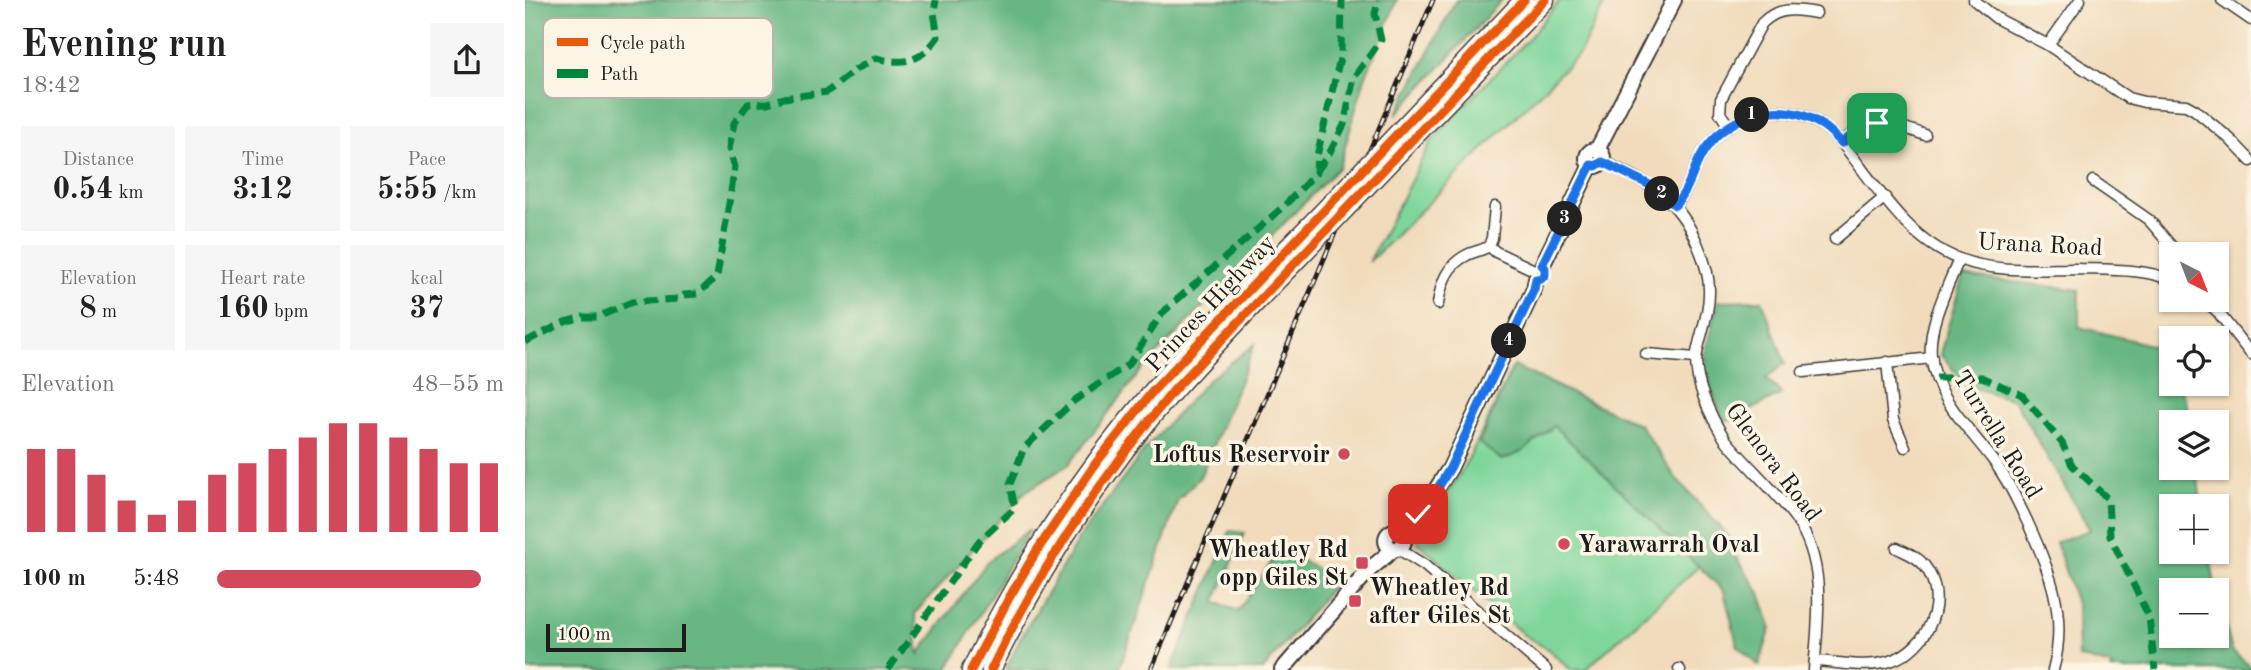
<!DOCTYPE html>
<meta charset="utf-8">
<style>
:root{--surface:#fff;--page:#f6f6f6;--text:#222;--muted:#767676;--accent:#d1495b}
body{margin:0;font-family:"Old Standard TT",serif;background:var(--page);color:var(--text);height:100vh;display:flex;flex-direction:column;font-size:26px;white-space:nowrap}
*{box-sizing:border-box;margin:0}
p{font-size:23px;color:var(--muted)}
.icon{flex:none;width:38px;height:38px;fill:none;stroke:currentColor;stroke-width:2;stroke-linecap:round;stroke-linejoin:round}
.map{position:relative;flex:1;overflow:hidden}
.drawer{display:flex;flex-direction:column;background:var(--surface);width:525px}
.drawer>*{flex:none}
.needle{width:46px;rotate:138deg}
.tools{position:absolute;left:1634px;top:242px;display:grid;gap:14px}
.tools a{display:grid;place-items:center;width:70px;height:70px;border-radius:0px;background:var(--surface);box-shadow:0 2px 5px #0004;font-size:35px}
.scale{position:absolute;left:21px;bottom:18px;width:140px;box-sizing:border-box;padding-left:7px;border:4px solid #1c1c1c;border-top:0;font-size:19px;line-height:24px;white-space:nowrap;color:#1c1c1c;-webkit-text-stroke:5px #fcf5e5;paint-order:stroke}
.pin{position:absolute;display:grid;place-items:center;width:60px;height:60px;color:#fff;margin:-30px;border-radius:14px;box-shadow:0 4px 10px #0006}
.km{position:absolute;width:35px;height:35px;margin:-18px;border-radius:50%;background:#222;color:#fff;font-size:19px;line-height:35px;text-align:center}
.round{display:grid;place-items:center;flex:none;width:74px;height:74px;border-radius:0px;background:var(--page)}
.summary{display:flex;align-items:center;justify-content:space-between;height:119px;padding:0 21px}
h1{font-size:38px;font-weight:600;line-height:52px}
.metrics{display:grid;grid-template-columns:repeat(3,1fr);gap:10px;height:119px;padding:7px 21px}
.metrics div{display:grid;align-content:center;border-radius:0px;background:var(--page);text-align:center}
.metrics b{font-size:30px;font-weight:600}
.metrics small{font-size:19px;font-weight:400}
.metrics p{font-size:19px}
.chart{height:196px;padding:14px 21px}
.chart p{display:flex;justify-content:space-between}
.chart svg{width:100%;height:126px;margin-top:7px;stroke:var(--accent);stroke-width:6}
ul{padding:0 21px;list-style:none;font-size:23px}
li{display:grid;grid-template-columns:112px 84px 1fr;align-items:center;height:52px}
li i{height:18px;border-radius:9px;background:var(--accent)}
main{display:flex;flex:1;min-height:0}
.map>svg:first-child{display:block}
.green{fill:#7fd69b;stroke:#4e795c;stroke-width:2}
.forest{fill:#67b783;stroke:#426a50;stroke-width:2}
.lines{fill:none;stroke-linecap:round;stroke-linejoin:round}
.street-casing{stroke:#3c3934;stroke-width:13}
.secondary-casing{stroke:#3c3934;stroke-width:18}
.highway-casing{stroke:#3c3934;stroke-width:21}
.street{stroke:#fff;stroke-width:10}
.secondary{stroke:#fff;stroke-width:14}
.highway{stroke:#fff;stroke-width:18}
.rail-casing{stroke:#1c1c1c;stroke-width:5}
.rail{stroke:#fcf5e5;stroke-width:2.5;stroke-dasharray:8;stroke-linecap:butt}
.highway-bridge-casing{stroke:#3c3934;stroke-width:21;stroke-linecap:butt}
.highway-bridge{stroke:#fff;stroke-width:18}
.quiet{stroke:#00873e;stroke-width:7;stroke-dasharray:14 7;stroke-linecap:butt}
.cycleway-casing{stroke:#fcf5e5;stroke-width:13}
.cycleway{stroke:#e8590c;stroke-width:9}
.route-casing{stroke:#fff;stroke-width:14}
.route{stroke:#1a73e8;stroke-width:9}
.poi-dot{fill:#d1495b;stroke:#fcf5e5;stroke-width:2.5}
.labels{text-anchor:middle;stroke-width:7;stroke-linejoin:round;paint-order:stroke}
.street-label{font-size:24px;fill:#1c1c1c;stroke:#fcf5e5}
.poi-label{font-size:24px;font-weight:bold;fill:#1c1c1c;stroke:#fcf5e5;text-anchor:end}
.key{fill:#fcf5e5;stroke:#b9b4a9;stroke-width:2}
.key-label{font-size:19px;fill:#1c1c1c}
</style>
<main>
<section class="drawer">
<div class="summary"><div><h1>Evening run</h1><p>18:42</p></div><a class="round"><svg class="icon" aria-label="share" viewBox="0 0 24 24"><path d="M12 15V3M7 8l5-5 5 5M5 13v7h14v-7"/></svg></a></div>
<div class="metrics">
<div><p>Distance</p><b>0.54<small> km</small></b></div>
<div><p>Time</p><b>3:12</b></div>
<div><p>Pace</p><b>5:55<small> /km</small></b></div>
</div>
<div class="metrics">
<div><p>Elevation</p><b>8<small> m</small></b></div>
<div><p>Heart rate</p><b>160<small> bpm</small></b></div>
<div><p>kcal</p><b>37</b></div>
</div>
<div class="chart"><p><span>Elevation</span>48–55 m</p>
<svg viewBox="0 0 160 44" preserveAspectRatio="none"><path d="M5 44V15M15 44V15M25 44V24M35 44V33M45 44V38M55 44V33M65 44V24M75 44V20M85 44V15M95 44V11M105 44V6M115 44V6M125 44V11M135 44V15M145 44V20M155 44V20"/></svg>
</div>
<ul>
<li><b>100 m</b>5:48<i style="width:92%"></i></li>
</ul>
</section>
<div class="map">
<svg width="1726" height="670" viewBox="0 0 1726 670">
<rect width="100%" height="100%" fill="#fcf5e5"/>
<filter id="ink" filterUnits="userSpaceOnUse"><feTurbulence type="fractalNoise" baseFrequency=".0143" numOctaves="2"/><feDisplacementMap in="SourceGraphic" scale="14" xChannelSelector="R" yChannelSelector="G"/><feConvolveMatrix kernelMatrix="1 2 1 2 8 2 1 2 1" color-interpolation-filters="sRGB"/></filter>
<filter id="wash" filterUnits="userSpaceOnUse"><feTurbulence type="fractalNoise" baseFrequency=".00686" numOctaves="4" result="noise"/><feDisplacementMap in="SourceGraphic" scale="28" xChannelSelector="R" yChannelSelector="G"/><feGaussianBlur stdDeviation="1.57" result="paint"/><feColorMatrix in="noise" values="0 0 0 0 0 0 0 0 0 0 0 0 0 0 0 0 0 1.4 0 .05"/><feComposite in="paint" operator="in"/></filter>
<g filter="url(#wash)">
<rect width="100%" height="100%" fill="#f1dbbc"/>
<g class="green">
<path d="M 1035,0 L 1081,0 L 1055,53 L 844,262 L 907,140 L 1004,38 Z"/>
<path d="M 988,366 L 1115,425 L 1150,477 L 1205,538 L 1060,670 L 1046,670 L 1024,650 L 999,635 L 894,544 L 893,534 C 936,484 960,425 988,366 Z"/>
</g>
<g class="forest">
<path d="M 0,0 L 872,0 L 840,78 L 814,167 L 619,367 L 543,465 L 500,492 L 390,613 L 394,654 L 463,561 L 505,529 L 422,670 L 0,670 Z"/>
<path d="M 931,0 L 977,0 L 871,115 Z"/>
<path d="M 1438,276 L 1554,290 L 1554,327 L 1642,349 L 1647,362 L 1647,383 L 1654,383 L 1667,422 L 1647,422 L 1647,467 L 1672,467 L 1676,506 L 1647,506 L 1647,551 L 1684,551 L 1691,590 L 1647,590 L 1647,635 L 1692,635 L 1692,596 L 1707,651 L 1726,667 L 1726,670 L 1586,670 L 1587,666 L 1553,657 L 1552,607 L 1531,542 L 1565,530 L 1489,400 L 1442,386 L 1415,354 Z"/>
<path d="M 1237,300 L 1260,363 L 1241,379 L 1257,394 L 1199,423 L 1182,378 L 1180,353 L 1193,301 Z"/>
<path d="M 730,344 L 675,477 L 653,500 L 594,670 L 481,670 L 495,639 L 554,538 L 621,448 L 683,380 Z"/>
<path d="M 988,366 L 1115,425 L 1150,477 L 1205,538 L 1204,546 L 1235,593 L 1246,627 L 1234,666 L 1213,647 L 1199,591 L 1029,426 L 997,452 L 977,460 L 954,443 Z"/>
<path d="M 705,531 L 720,533 L 690,602 L 713,611 L 756,548 L 812,581 L 738,670 L 646,670 Z"/>
</g>
</g>
<g filter="url(#ink)">
<g class="lines">
<g class="street-casing">
<g id="street">
<path d="M 1449,0 L 1471,18 L 1523,45 L 1603,98 L 1619,102 L 1661,105 L 1670,110 L 1705,139 L 1726,161"/>
<path d="M 1697,0 L 1726,20"/>
<path d="M 1523,45 L 1555,0"/>
<path d="M 1203,125 L 1195,113 L 1196,99 L 1237,23 C 1253,7 1270,9 1291,13"/>
<path d="M 1317,143 C 1345,114 1367,123 1400,135"/>
<path d="M 1077,161 C 1123,183 1151,194 1172,243 C 1178,257 1184,274 1184,289 C 1185,311 1176,332 1172,353 C 1167,378 1186,418 1200,439 C 1222,466 1250,490 1271,519 C 1302,563 1293,619 1289,670"/>
<path d="M 1568,181 L 1624,220 L 1653,254"/>
<path d="M 1150,205 C 1166,188 1168,165 1181,148 C 1207,112 1259,100 1297,125 C 1305,130 1311,137 1317,143 C 1350,184 1382,240 1434,259 C 1470,273 1514,269 1551,269 C 1583,270 1617,268 1647,280"/>
<path d="M 1310,239 L 1360,197"/>
<path d="M 964,246 L 971,252 L 1007,269"/>
<path d="M 1434,259 C 1422,289 1403,324 1406,356 C 1411,399 1444,428 1468,460 C 1482,479 1492,500 1502,521 C 1525,571 1543,615 1528,670"/>
<path d="M 1678,299 L 1692,311 L 1726,354"/>
<path d="M 913,304 C 916,283 922,265 942,255 C 949,251 957,251 964,246 L 967,238 L 970,207"/>
<path d="M 1121,354 L 1171,358"/>
<path d="M 1362,362 L 1368,420 L 1380,447"/>
<path d="M 1278,372 L 1407,358"/>
<path d="M 872,548 L 899,565 L 1021,670"/>
<path d="M 1290,661 C 1313,662 1342,669 1365,661 C 1403,649 1426,599 1399,565 C 1392,556 1382,553 1372,548"/>
<path d="M 1154,669 L 1155,670"/>
</g>
</g>
<g class="secondary-casing">
<g id="secondary">
<circle cx="1070" cy="158" r="8"/>
<path d="M 1072,150 L 1149,0"/>
<path d="M 1017,266 L 1066,165"/>
<circle cx="870" cy="540" r="9"/>
<path d="M 879,539 L 925,468 L 1009,289 L 1011,279"/>
<path d="M 757,670 L 845,569 L 869,549"/>
</g>
</g>
<g class="highway-casing">
<g id="highway">
<path d="M 855,152 L 999,0"/>
<path d="M 841,187 L 1020,0"/>
<path d="M 446,670 C 495,570 555,475 628,391 C 688,321 755,257 818,191"/>
<path d="M 466,670 C 514,570 577,472 650,389 C 700,333 753,280 804,226"/>
</g>
</g>
<use href="#street" class="street"/>
<use href="#secondary" class="secondary"/>
<use href="#highway" class="highway"/>
<g class="rail-casing">
<path id="rail" d="M 626,670 L 908,0"/>
</g>
<use href="#rail" class="rail"/>
<g class="highway-bridge-casing">
<g id="highway-bridge">
<path d="M 818,191 L 855,152"/>
<path d="M 804,226 L 841,187"/>
</g>
</g>
<use href="#highway-bridge" class="highway-bridge"/>
<g class="quiet">
<path d="M 792,171 L 805,152 L 819,125 L 829,77 L 856,40 L 850,14 L 853,0"/>
<path d="M 0,342 L 40,322 L 58,317 L 73,317 L 107,302 L 153,299 L 159,295 L 173,294 L 192,276 L 210,167 L 204,149 L 209,123 L 223,104 L 243,103 L 259,98 L 302,92 L 330,70 L 351,58 C 381,65 395,62 413,37 L 409,13 L 411,0"/>
<path d="M 1411,378 L 1457,377 L 1497,395 L 1537,443 L 1547,465 L 1583,499 L 1585,536 L 1624,617 L 1630,670"/>
<path d="M 363,670 L 454,541 L 490,508 L 485,484 L 499,448 L 550,400 L 604,364 L 637,313 L 759,206 L 791,173 L 792,156 L 816,54 L 817,0"/>
</g>
<g class="cycleway-casing">
<g id="cycleway">
<path d="M 446,670 L 484,598 L 511,552 L 571,463 L 627,392 L 999,0"/>
<path d="M 466,670 C 514,569 578,476 649,390 L 1020,0"/>
</g>
</g>
<use href="#cycleway" class="cycleway"/>
</g>
</g>
<g class="lines" filter="url(#ink)">
<g class="route-casing">
<path id="route" d="M 893,514 L 911,491 L 925,468 L 1009,289 L 1011,279 L 1016,279 L 1020,275 L 1020,268 L 1017,265 L 1066,165 L 1071,166 L 1077,162 L 1082,164 L 1125,185 L 1150,205 C 1166,188 1168,165 1181,148 C 1207,112 1259,100 1297,125 C 1305,130 1311,137 1317,143 L 1336,128 L 1352,123"/>
</g>
<use href="#route" class="route"/>
</g>
<g class="poi-dot">
<circle cx="819" cy="454" r="7"/>
<circle cx="1039" cy="544" r="7"/>
<rect x="830" y="556" width="14" height="14" rx="3.5"/>
<rect x="823" y="594" width="14" height="14" rx="3.5"/>
</g>
<g class="labels">
<g class="street-label">
<text transform="translate(1515 244) rotate(3)" y="8">Urana Road</text>
<text transform="translate(685 303) rotate(-47)" y="8">Princes Highway</text>
<text transform="translate(1473 434) rotate(58)" y="8">Turrella Road</text>
<text transform="translate(1249 462) rotate(53)" y="8">Glenora Road</text>
</g>
<g class="poi-label">
<text x="805" y="462">Loftus Reservoir</text>
<text x="1053" y="552" text-anchor="start">Yarawarrah Oval</text>
<text x="823" y="557">Wheatley Rd<tspan x="823" dy="28">opp Giles St</tspan></text>
<text x="844" y="595" text-anchor="start">Wheatley Rd<tspan x="844" dy="28">after Giles St</tspan></text>
</g>
</g>
<rect x="18" y="18" width="230" height="80" rx="10" class="key"/>
<rect x="32" y="38" width="31" height="8" fill="#e8590c"/>
<rect x="32" y="69" width="31" height="9" fill="#00873e"/>
<g class="key-label">
<text x="75" y="49">Cycle path</text>
<text x="75" y="80">Path</text>
</g>
</svg>
<div class="tools">
<a><svg class="needle" viewBox="-14 -14 28 28"><path d="M0-13l5 13h-10z" fill="#e53935"/><path d="M0 13l5-13h-10z" fill="#767676"/></svg></a>
<a><svg class="icon" aria-label="locate" viewBox="0 0 24 24"><circle cx="12" cy="12" r="6"/><path d="M12 2v4M12 18v4M2 12h4M18 12h4"/></svg></a>
<a><svg class="icon" aria-label="layers" viewBox="0 0 24 24"><path d="M12 4l9 5-9 5-9-5zM3 14l9 5 9-5"/></svg></a>
<a>+</a>
<a>−</a>
</div>
<div class="scale">100 m</div>
<div class="pin" style="left:1352px;top:123px;background:#1e9e55"><svg class="icon" aria-label="arrive" viewBox="0 0 24 24"><path d="M6 21V4h12l-3 4 3 4H6"/></svg></div>
<div class="pin" style="left:893px;top:514px;background:#d93025"><svg class="icon" aria-label="check" viewBox="0 0 24 24"><path d="M5 12l5 5 9-10"/></svg></div>
<b class="km" style="left:1227px;top:115px">1</b>
<b class="km" style="left:1137px;top:194px">2</b>
<b class="km" style="left:1040px;top:219px">3</b>
<b class="km" style="left:984px;top:341px">4</b>
</div>
</main>
